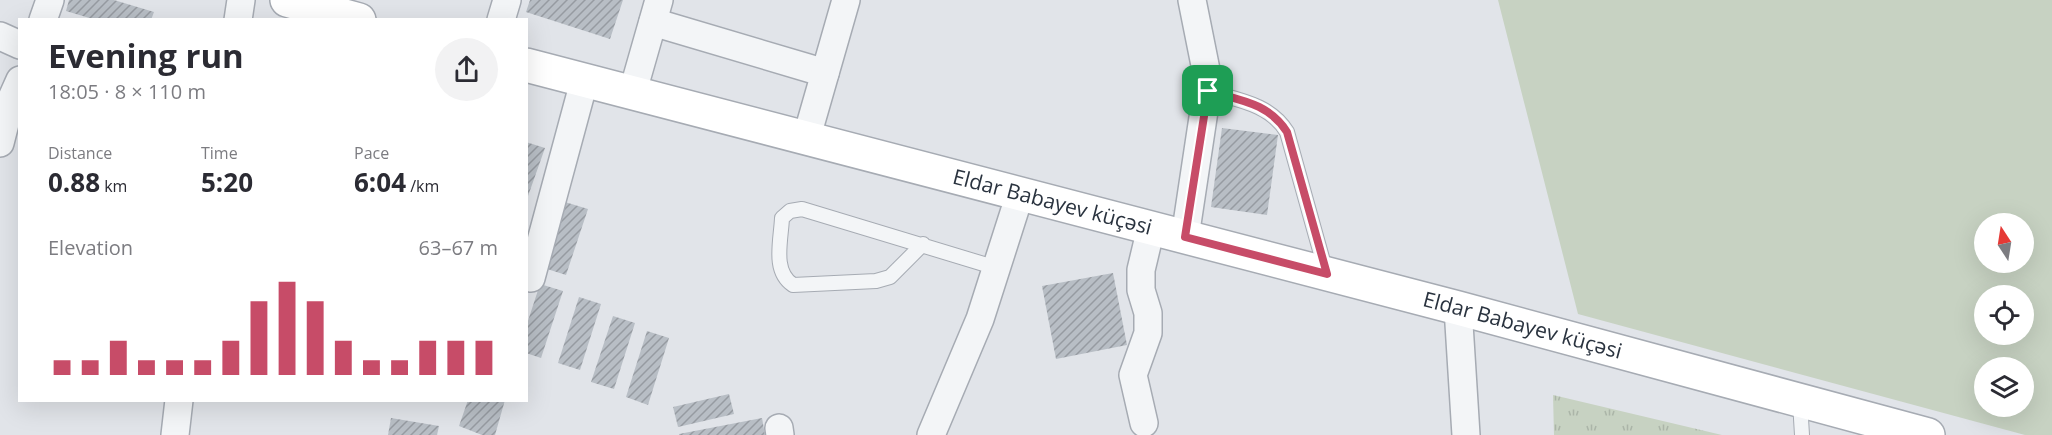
<!DOCTYPE html>
<meta charset="utf-8">
<style>
:root{--surface:#fff;--page:#f2f2f3;--text:#2b2b33;--muted:#7c7c81;--accent:#c74c68}
body{margin:0;font-family:"Open Sans",sans-serif;background:var(--page);color:var(--text);height:100vh;display:flex;flex-direction:column;font-size:22px;white-space:nowrap}
*{box-sizing:border-box;margin:0}
p{font-size:20px;color:var(--muted)}
.icon{flex:none;width:33px;height:33px;fill:none;stroke:currentColor;stroke-width:2;stroke-linecap:round;stroke-linejoin:round}
.map{position:relative;flex:1;overflow:hidden}
.panel{position:absolute;left:18px;top:18px;width:510px;height:384px;display:flex;flex-direction:column;background:var(--surface);border-radius:0px;box-shadow:0 6px 24px #0002}
.panel>*{flex:none}
.needle{width:39px;rotate:348deg}
.controls{position:absolute;left:1974px;top:213px;display:grid;gap:12px}
.controls a{display:grid;place-items:center;width:60px;height:60px;border-radius:50%;background:var(--surface);box-shadow:0 6px 24px #0002;font-size:30px}
.pin{position:absolute;display:grid;place-items:center;width:51px;height:51px;color:#fff;margin:-26px;border-radius:12px;box-shadow:0 3px 9px #0006}
.round{display:grid;place-items:center;flex:none;width:63px;height:63px;border-radius:32px;background:var(--page)}
.headline{display:flex;align-items:center;justify-content:space-between;height:102px;padding:0 30px}
h1{font-size:33px;font-weight:700;line-height:45px}
.stats{display:grid;grid-template-columns:repeat(3,1fr);gap:9px;height:102px;padding:6px 30px}
.stats div{display:grid;align-content:center}
.stats b{font-size:26px;font-weight:700}
.stats small{font-size:16px;font-weight:400}
.stats p{font-size:16px}
.chart{height:168px;padding:12px 30px}
.chart p{display:flex;justify-content:space-between}
.chart svg{width:100%;height:108px;margin-top:6px;stroke:var(--accent);stroke-width:6}
.map>svg:first-child{display:block}
.grass{fill:url(#grass-tufts)}
.green{fill:#c7d2c2;fill-rule:evenodd}
.building{fill:url(#building-hatch)}
.lines{fill:none;stroke-linecap:round;stroke-linejoin:round}
.lane-casing{stroke:#a6abb3;stroke-width:16}
.street-casing{stroke:#a6abb3;stroke-width:30}
.secondary-casing{stroke:#a6abb3;stroke-width:36}
.lane{stroke:#f3f5f7;stroke-width:14}
.street{stroke:#f3f5f7;stroke-width:27}
.secondary{stroke:#fff;stroke-width:33}
.route-casing{stroke:#fff;stroke-width:12}
.route{stroke:#c74c68;stroke-width:8}
.labels{text-anchor:middle;stroke-width:4.5;stroke-linejoin:round;paint-order:stroke}
.street-label{font-size:21px;fill:#2a333f;stroke:#f0f3f6}
</style>
<div class="map">
<svg width="2052" height="435" viewBox="0 0 2052 435">
<defs>
<pattern id="grass-tufts" width="24" height="20" patternUnits="userSpaceOnUse" patternTransform="scale(1.5)"><rect width="24" height="20" fill="#c7d2c2"/><path d="M3 7l-1-3M5 7V3M7 7l1-3M15 17l-1-3M17 17v-4M19 17l1-3" fill="none" stroke="#abb5a8"/></pattern>
<pattern id="building-hatch" width="6" height="6" patternUnits="userSpaceOnUse" patternTransform="scale(1.5)"><rect width="6" height="6" fill="#b8bec5"/><path d="M-1 1l2-2M0 6l6-6M5 7l2-2" fill="none" stroke="#969ba1"/></pattern>
</defs>
<rect width="100%" height="100%" fill="#e1e4e9"/>
<path class="grass" d="M 1553,395 L 1722,435 L 1554,435 Z"/>
<path class="green" d="M 1498,0 L 2052,0 L 2052,435 L 2025,435 L 1578,314 ZM 1984,224 L 2024,224 L 2024,262 L 1984,262 ZM 1984,296 L 2024,296 L 2024,334 L 1984,334 ZM 1984,368 L 2024,368 L 2024,406 L 1984,406 Z"/>
<g class="building">
<path d="M 69,0 L 114,0 L 154,12 L 151,20 L 96,20 L 66,11 Z"/>
<path d="M 530,0 L 623,0 L 610,39 L 526,12 Z"/>
<path d="M 1222,128 L 1278,135 L 1267,215 L 1211,207 Z"/>
<path d="M 526,142 L 545,148 L 528,196 L 526,195 Z"/>
<path d="M 565,202 L 588,209 L 566,275 L 544,268 Z"/>
<path d="M 1113,273 L 1127,345 L 1056,359 L 1042,286 Z"/>
<path d="M 540,284 L 563,291 L 541,358 L 526,353 L 526,327 Z"/>
<path d="M 579,297 L 601,304 L 580,370 L 558,363 Z"/>
<path d="M 613,316 L 635,323 L 614,389 L 591,382 Z"/>
<path d="M 647,331 L 669,338 L 648,405 L 626,397 Z"/>
<path d="M 729,394 L 734,414 L 678,427 L 673,407 Z"/>
<path d="M 468,400 L 505,400 L 495,435 L 482,435 L 459,426 Z"/>
<path d="M 391,418 L 439,426 L 437,435 L 388,435 Z"/>
<path d="M 762,418 L 765,435 L 679,435 L 679,434 Z"/>
</g>
<g class="lines">
<g class="lane-casing">
<g id="lane">
<path d="M 1207,91 C 1238,100 1270,104 1287,132 L 1326,272"/>
<path d="M 923,244 L 890,277 L 876,281 L 793,285 C 772,271 781,241 782,218 L 790,211 L 802,209 L 997,268"/>
<path d="M 1800,402 L 1802,435"/>
</g>
</g>
<g class="street-casing">
<g id="street">
<path d="M 43,20 L 50,0"/>
<path d="M 238,20 L 241,0"/>
<path d="M 501,20 L 507,0"/>
<path d="M 653,22 L 825,73"/>
<path d="M 0,36 L 20,45"/>
<path d="M 633,91 L 659,0"/>
<path d="M 807,136 L 846,0"/>
<path d="M 0,143 L 11,100 L 20,80"/>
<path d="M 1185,237 L 1207,91 L 1206,70 L 1192,0"/>
<path d="M 531,278 L 585,78"/>
<path d="M 1458,308 L 1466,435"/>
<path d="M 1144,423 L 1133,375 L 1148,333 L 1148,313 L 1141,290 L 1141,270 L 1151,228"/>
<path d="M 779,428 L 780,435"/>
<path d="M 175,435 L 179,400"/>
<path d="M 931,435 L 980,319 L 1020,194"/>
</g>
</g>
<g class="secondary-casing">
<g id="secondary">
<path d="M 287,0 L 359,20"/>
<path id="s1" d="M 526,65 L 1458,308 L 1928,435"/>
</g>
</g>
<use href="#lane" class="lane"/>
<use href="#street" class="street"/>
<use href="#secondary" class="secondary"/>
</g>
<g class="lines">
<g class="route-casing">
<path id="route" d="M 1208,91 C 1239,100 1269,103 1287,132 L 1327,274 L 1185,237 Z"/>
</g>
<use href="#route" class="route"/>
</g>
<g class="labels">
<g class="street-label">
<text dy="7" stroke="none"><textPath href="#s1" startOffset="544">Eldar Babayev küçəsi</textPath></text>
<text dy="7" stroke="none"><textPath href="#s1" startOffset="1030">Eldar Babayev küçəsi</textPath></text>
</g>
</g>
</svg>
<div class="controls">
<a><svg class="needle" viewBox="-14 -14 28 28"><path d="M0-13l5 13h-10z" fill="#e53935"/><path d="M0 13l5-13h-10z" fill="#7c7c81"/></svg></a>
<a><svg class="icon" aria-label="locate" viewBox="0 0 24 24"><circle cx="12" cy="12" r="6"/><path d="M12 2v4M12 18v4M2 12h4M18 12h4"/></svg></a>
<a><svg class="icon" aria-label="layers" viewBox="0 0 24 24"><path d="M12 4l9 5-9 5-9-5zM3 14l9 5 9-5"/></svg></a>
</div>
<div class="pin" style="left:1208px;top:91px;background:#1e9e55"><svg class="icon" aria-label="arrive" viewBox="0 0 24 24"><path d="M6 21V4h12l-3 4 3 4H6"/></svg></div>
<section class="panel">
<div class="headline"><div><h1>Evening run</h1><p>18:05 · 8 × 110 m</p></div><a class="round"><svg class="icon" aria-label="share" viewBox="0 0 24 24"><path d="M12 15V3M7 8l5-5 5 5M5 13v7h14v-7"/></svg></a></div>
<div class="stats">
<div><p>Distance</p><b>0.88<small> km</small></b></div>
<div><p>Time</p><b>5:20</b></div>
<div><p>Pace</p><b>6:04<small> /km</small></b></div>
</div>
<div class="chart"><p><span>Elevation</span>63–67 m</p>
<svg viewBox="0 0 160 44" preserveAspectRatio="none"><path d="M5 44V38M15 44V38M25 44V30M35 44V38M45 44V38M55 44V38M65 44V30M75 44V14M85 44V6M95 44V14M105 44V30M115 44V38M125 44V38M135 44V30M145 44V30M155 44V30"/></svg>
</div>
</section>
</div>
